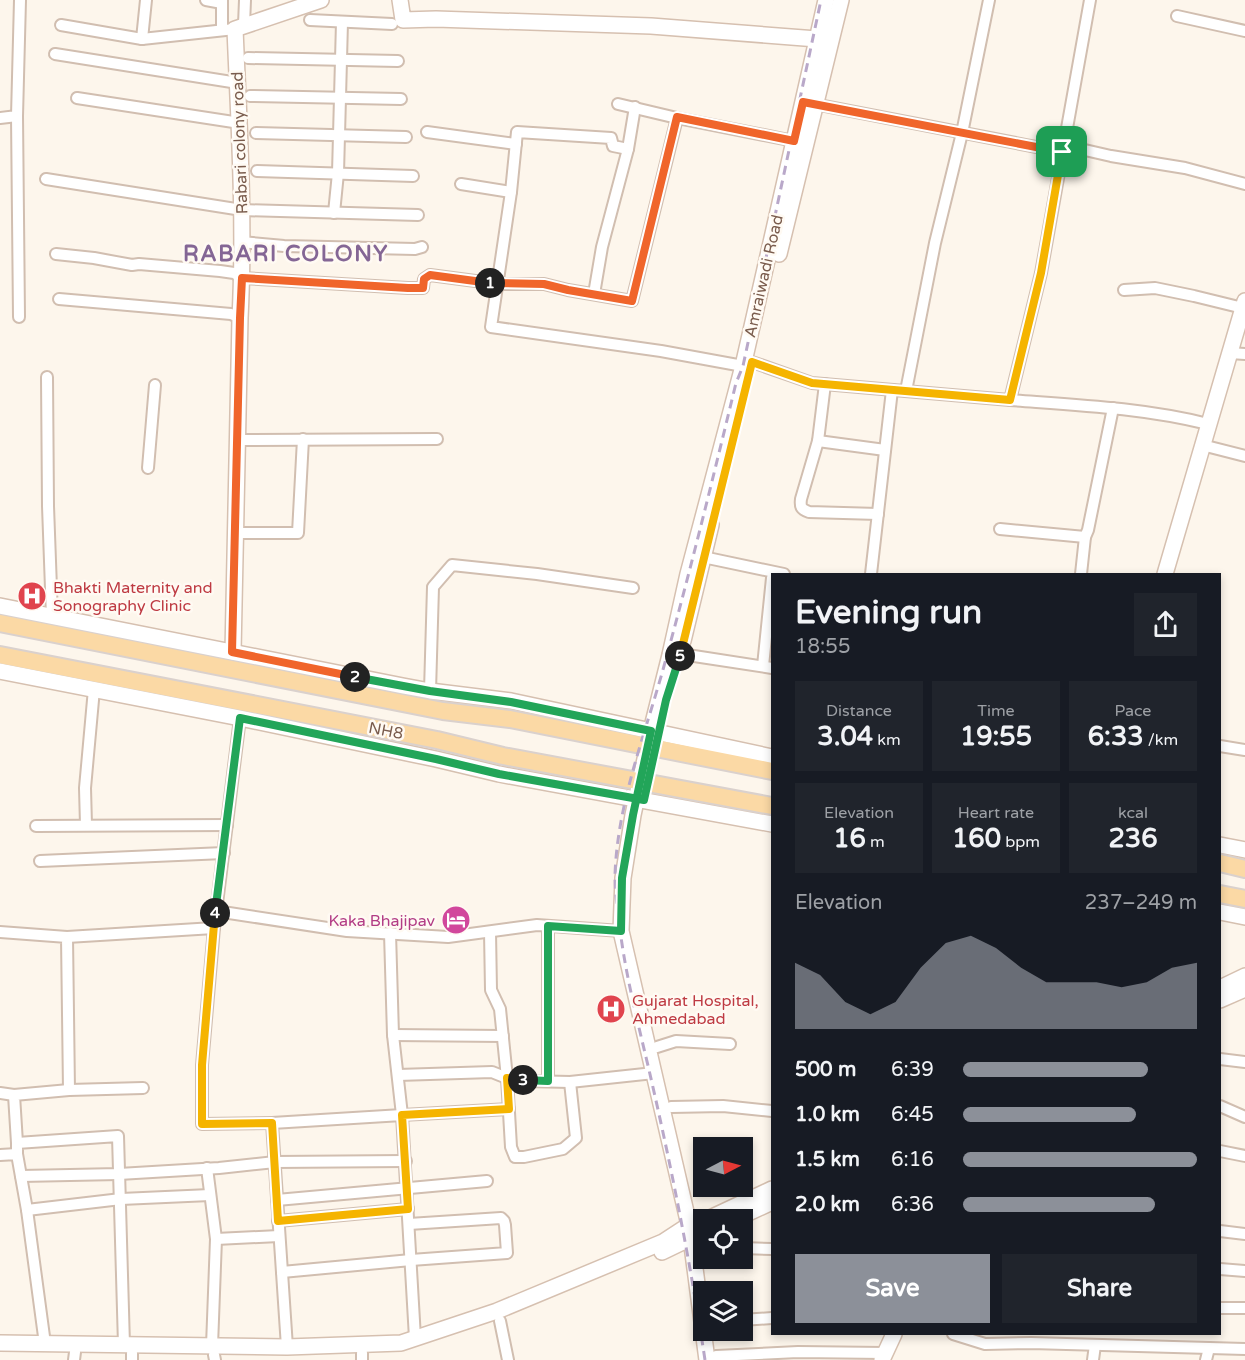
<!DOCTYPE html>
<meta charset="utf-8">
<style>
:root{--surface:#171b24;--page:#20242c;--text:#f1f3f6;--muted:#9ea1a6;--accent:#8c9099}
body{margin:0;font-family:"Varela Round",sans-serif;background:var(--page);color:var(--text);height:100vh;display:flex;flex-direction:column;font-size:22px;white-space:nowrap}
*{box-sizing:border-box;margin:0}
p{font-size:20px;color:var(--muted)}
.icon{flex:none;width:33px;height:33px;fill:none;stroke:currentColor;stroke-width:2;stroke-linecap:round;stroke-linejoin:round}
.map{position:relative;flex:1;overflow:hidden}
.details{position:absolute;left:771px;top:573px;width:450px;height:762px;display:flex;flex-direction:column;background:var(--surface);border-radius:0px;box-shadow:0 3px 9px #0003}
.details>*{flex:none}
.needle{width:39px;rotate:84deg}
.tools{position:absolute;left:693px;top:1137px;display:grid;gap:12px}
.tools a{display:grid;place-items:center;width:60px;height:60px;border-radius:0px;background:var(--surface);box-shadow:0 3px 9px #0003;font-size:30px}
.pin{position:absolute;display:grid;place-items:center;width:51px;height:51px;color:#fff;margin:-26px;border-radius:12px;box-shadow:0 3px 9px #0006}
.km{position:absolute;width:30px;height:30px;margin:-15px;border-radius:50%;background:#222;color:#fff;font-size:16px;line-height:30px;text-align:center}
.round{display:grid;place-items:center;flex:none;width:63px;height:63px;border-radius:0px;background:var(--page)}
.head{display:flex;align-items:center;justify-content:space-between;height:102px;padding:0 24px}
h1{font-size:33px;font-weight:700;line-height:45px}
.figures{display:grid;grid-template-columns:repeat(3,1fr);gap:9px;height:102px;padding:6px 24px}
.figures div{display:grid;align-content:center;border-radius:0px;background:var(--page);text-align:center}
.figures b{font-size:26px;font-weight:700}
.figures small{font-size:16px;font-weight:400}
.figures p{font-size:16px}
.chart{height:168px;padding:12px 24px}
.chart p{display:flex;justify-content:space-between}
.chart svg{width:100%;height:108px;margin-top:6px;fill:var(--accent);opacity:.7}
.action{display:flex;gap:12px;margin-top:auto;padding:12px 24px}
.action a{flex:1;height:69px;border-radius:0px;background:var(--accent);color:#fff;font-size:24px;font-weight:700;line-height:69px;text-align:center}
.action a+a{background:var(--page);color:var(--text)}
ul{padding:0 24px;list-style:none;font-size:20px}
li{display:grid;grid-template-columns:96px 72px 1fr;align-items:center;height:45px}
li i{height:15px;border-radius:8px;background:var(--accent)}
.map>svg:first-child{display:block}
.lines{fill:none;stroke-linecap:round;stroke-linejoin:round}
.street-casing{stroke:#d1beb0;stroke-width:14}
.secondary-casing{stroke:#d6c0b0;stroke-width:18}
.primary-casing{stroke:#dad1cd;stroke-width:20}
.street{stroke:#fff;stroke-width:10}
.secondary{stroke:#fff;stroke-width:15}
.primary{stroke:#fbd9a5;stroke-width:16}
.rail{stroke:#b9a8c9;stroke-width:3;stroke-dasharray:9 6;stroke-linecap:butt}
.split-1-casing{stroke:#fff;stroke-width:12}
.split-2-casing{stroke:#fff;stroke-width:12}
.split-3-casing{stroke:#fff;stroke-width:12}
.split-4-casing{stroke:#fff;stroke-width:12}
.split-5-casing{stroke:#fff;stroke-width:12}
.split-6-casing{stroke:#fff;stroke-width:12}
.split-1{stroke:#f0652b;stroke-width:8}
.split-2{stroke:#f0652b;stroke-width:8}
.split-3{stroke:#22a559;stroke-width:8}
.split-4{stroke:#f5b400;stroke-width:8}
.split-5{stroke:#22a559;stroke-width:8}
.split-6{stroke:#f5b400;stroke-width:8}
.labels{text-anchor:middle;stroke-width:5;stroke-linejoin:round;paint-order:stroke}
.street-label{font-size:16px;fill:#7a5c4d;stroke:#fffaf3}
.health-label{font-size:16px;fill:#be3a42;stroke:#fffaf3;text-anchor:start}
.hotel-label{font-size:16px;fill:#b23c85;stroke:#fffaf3;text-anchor:end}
.district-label{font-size:22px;font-weight:bold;letter-spacing:1.5px;fill:#846695;stroke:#fffaf3}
</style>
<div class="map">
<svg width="1245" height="1360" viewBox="0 0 1245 1360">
<rect width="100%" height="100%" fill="#fdf6ec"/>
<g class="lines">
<g class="street-casing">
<g id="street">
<path d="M 206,0 L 222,3"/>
<path d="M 1177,16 L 1245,31"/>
<path d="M 310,20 L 392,24"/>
<path d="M 61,25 L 142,39 L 235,29"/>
<path d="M 244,25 L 245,0"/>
<path d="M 222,30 L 222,0"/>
<path d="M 142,39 L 146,0"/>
<path d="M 55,54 L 238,83"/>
<path d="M 248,58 L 398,61"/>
<path d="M 250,96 L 401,99"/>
<path d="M 77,98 L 240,123"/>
<path d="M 809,103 L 1062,152"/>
<path d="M 618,104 L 677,118 L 794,141"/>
<path d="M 17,116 L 19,317"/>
<path d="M 0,118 L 17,116 L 20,0"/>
<path d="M 427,132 L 516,144"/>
<path d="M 256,133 L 406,137"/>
<path d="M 1063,145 L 1111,156 L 1185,168 L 1245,184"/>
<path d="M 628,149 L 613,146 L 611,138 L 517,132 L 511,192 L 491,327 L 661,351 L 743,366"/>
<path d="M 257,171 L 413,176"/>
<path d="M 46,179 L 242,210 L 418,215"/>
<path d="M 461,184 L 511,192"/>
<path d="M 334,213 L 338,173 L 342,22"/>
<path d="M 241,242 L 284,246 L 415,249 L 422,247"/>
<path d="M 56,254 L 94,258 L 132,265 L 139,264 L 220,271 L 234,273 L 242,278 L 408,288 L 423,288 L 424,279 L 430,275 L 498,284 L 544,284 L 568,290 L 632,301 L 677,118"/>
<path d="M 1124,290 L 1155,288 L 1194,296 L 1243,308"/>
<path d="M 594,294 L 602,247 L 628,149 L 635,107"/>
<path d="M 59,299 L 231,314 L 240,318"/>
<path d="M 1230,353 L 1245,354"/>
<path d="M 752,362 L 812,383 L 1010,400 L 1041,273 L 1090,0"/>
<path d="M 47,377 L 48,506 L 52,616"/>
<path d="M 825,384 L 818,441 L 801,499 C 800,507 801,509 809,512 L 878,514"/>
<path d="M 906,391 L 935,243 L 962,133 L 989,0"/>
<path d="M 1010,400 C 1077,405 1144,408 1208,424"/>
<path d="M 237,440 L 437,439"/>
<path d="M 818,441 L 885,450"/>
<path d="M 1202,445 L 1245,456"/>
<path d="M 148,468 L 155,385"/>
<path d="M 1000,529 L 1085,537"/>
<path d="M 235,533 L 298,533 L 303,439"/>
<path d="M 703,557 L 784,574"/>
<path d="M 871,574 L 892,390"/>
<path d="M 1081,574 L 1085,537 L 1088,530 L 1113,408"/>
<path d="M 681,654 L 772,668"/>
<path d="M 763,666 L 772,578"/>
<path d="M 430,691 L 433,587 L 452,565 L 537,574 L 633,588"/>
<path d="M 1220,746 L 1245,750"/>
<path d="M 86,825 L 85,788 L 94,689"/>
<path d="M 36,826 L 227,825"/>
<path d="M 40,861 L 224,853"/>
<path d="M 216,911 L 347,931 L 448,937 L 537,925 L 621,931"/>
<path d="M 214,928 L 202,1065 L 202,1124 L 272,1123"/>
<path d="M 0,932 L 67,937 L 69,1090"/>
<path d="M 490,932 L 491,990 L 500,1009 L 507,1078 L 511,1147 L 515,1157 L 524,1157 L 563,1149 L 576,1138 L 570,1082"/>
<path d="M 390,933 L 393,1035 L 402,1115 L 509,1109"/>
<path d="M 67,937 L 214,928 L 240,718"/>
<path d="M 393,1035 L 503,1036"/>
<path d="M 657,1047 L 676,1041 L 730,1044"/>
<path d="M 1220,1059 L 1245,1062"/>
<path d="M 398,1075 L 492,1072 L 507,1078 L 525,1081 L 570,1082 L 654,1073"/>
<path d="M 548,1081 L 548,926"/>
<path d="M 0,1093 L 14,1095"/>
<path d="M 1220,1106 L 1245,1117"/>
<path d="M 671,1107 L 723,1106 L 772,1111"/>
<path d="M 17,1143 L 14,1095 L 69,1090 L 143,1088"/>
<path d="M 1220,1151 L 1245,1156"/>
<path d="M 17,1154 L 17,1143 L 118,1136 L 124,1345"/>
<path d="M 0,1155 L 17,1154 L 27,1210 L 45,1344"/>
<path d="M 207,1168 L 216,1239 L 212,1346"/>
<path d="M 21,1176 L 119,1174 L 219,1168 L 275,1162 L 406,1161"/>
<path d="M 277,1200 L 487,1181"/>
<path d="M 27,1210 L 121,1199 L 210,1195"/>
<path d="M 278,1221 L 408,1209"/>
<path d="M 1220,1231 L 1245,1234"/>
<path d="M 216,1239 L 279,1236"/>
<path d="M 742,1248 L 772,1249"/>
<path d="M 1220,1269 L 1245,1271"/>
<path d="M 282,1272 L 411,1260 L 507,1253 L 505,1225 L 504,1221 L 501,1218 L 409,1224"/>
<path d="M 1220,1308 L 1245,1308"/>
<path d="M 742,1320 L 772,1318"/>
<path d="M 500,1321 L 508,1360"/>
<path d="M 953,1334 L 985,1344 L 1031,1343 L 1245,1349"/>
<path d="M 287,1347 L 272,1123 L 402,1115 L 415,1338"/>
<path d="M 362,1353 L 362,1360"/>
<path d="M 214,1355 L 215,1360"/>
<path d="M 716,1356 L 798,1352 L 885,1353"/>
<path d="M 74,1360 L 75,1352"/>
<path d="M 132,1360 L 132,1353"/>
<path d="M 1093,1360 L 1095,1345"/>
<path d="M 1206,1360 L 1209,1348"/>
</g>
</g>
<g class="secondary-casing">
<g id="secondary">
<path d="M 400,0 L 403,20 L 436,19 L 651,26 L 817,39"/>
<path d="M 779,254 L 841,0"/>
<path d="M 1165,574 L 1245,301"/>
<path d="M 0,606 L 403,686 L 430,691 L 511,701 L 772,757"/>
<path d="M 683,641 L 711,525"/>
<path d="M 233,652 L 240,318 C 245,222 239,125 235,29 L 321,0"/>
<path d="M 0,671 L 240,718 L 436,759 L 499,774 L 772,824"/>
<path d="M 1220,845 L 1245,850"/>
<path d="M 1220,912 L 1245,917"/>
<path d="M 1220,988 L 1245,976"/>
<path d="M 1220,1000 L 1245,989"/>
<path d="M 706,1220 L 772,1189"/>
<path d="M 733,1220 L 772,1202"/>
<path d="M 662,1252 L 691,1238 L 698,1238 L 702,1232 L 701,1227 L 697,1224 C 690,1222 687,1226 686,1232 L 691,1238 L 707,1360"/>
<path d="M 0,1343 L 287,1347 L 401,1343 L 497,1311 L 663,1242 L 689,1225 L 621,931 L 623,878 L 633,815 L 651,731 L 670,655 L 688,574 L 743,366 L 826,0"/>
<path d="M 882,1360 L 894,1334"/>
</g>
</g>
<g class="primary-casing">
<g id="primary">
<path d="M 0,623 L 443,711 L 510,719 L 772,771"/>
<path d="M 0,655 L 437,740 L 503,756 L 772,806"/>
<path d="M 1220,863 L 1245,869"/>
<path d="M 1220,894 L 1245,899"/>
</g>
</g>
<use href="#street" class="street"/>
<use href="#secondary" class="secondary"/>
<use href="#primary" class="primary"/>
<path class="rail" d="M 705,1360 C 691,1267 673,1175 652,1083 C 640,1030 625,976 619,921 C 617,906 615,891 615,876 C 617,804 645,735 664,666 C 690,572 713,478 736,383 L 743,366 L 821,0"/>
</g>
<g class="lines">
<g class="split-1-casing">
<path id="split-1" d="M 490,283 L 544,284 L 568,290 L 632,301 L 677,117 L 794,141 L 803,102 L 1062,152"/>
</g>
<g class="split-2-casing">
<path id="split-2" d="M 355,677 L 232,652 L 240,318 L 242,278 L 408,288 L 423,288 L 424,279 L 430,275 L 490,283"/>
</g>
<g class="split-3-casing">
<path id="split-3" d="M 355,677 L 430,691 L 511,702 L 651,731 L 633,815 L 622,878 L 621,931 L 548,926 L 548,1081 L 523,1080"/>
</g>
<g class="split-4-casing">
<path id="split-4" d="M 215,913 L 202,1065 L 202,1124 L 272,1123 L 278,1221 L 408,1209 L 402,1115 L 509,1109 L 507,1078 L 523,1080"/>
</g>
<g class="split-5-casing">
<path id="split-5" d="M 215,913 L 240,718 L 436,759 L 499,774 L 644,800 L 666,700 L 680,656"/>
</g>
<g class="split-6-casing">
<path id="split-6" d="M 680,656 L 752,362 L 812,383 L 1010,400 L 1041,273 L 1062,152"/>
</g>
<use href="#split-1" class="split-1"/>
<use href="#split-2" class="split-2"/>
<use href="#split-3" class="split-3"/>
<use href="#split-4" class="split-4"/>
<use href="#split-5" class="split-5"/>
<use href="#split-6" class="split-6"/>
</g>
<defs>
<g id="hospital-disc" transform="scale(1.5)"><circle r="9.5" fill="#e0444e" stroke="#fffaf3"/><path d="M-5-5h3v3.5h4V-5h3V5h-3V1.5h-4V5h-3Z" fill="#fff"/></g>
<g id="hotel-disc" transform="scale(1.5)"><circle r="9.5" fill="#d1479c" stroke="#fffaf3"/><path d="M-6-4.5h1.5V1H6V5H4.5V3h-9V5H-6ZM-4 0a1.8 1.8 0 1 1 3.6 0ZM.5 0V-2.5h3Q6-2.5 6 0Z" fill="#fff"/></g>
</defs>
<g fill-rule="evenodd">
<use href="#hospital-disc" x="32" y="596"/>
<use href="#hotel-disc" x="456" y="920"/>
<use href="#hospital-disc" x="611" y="1009"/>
</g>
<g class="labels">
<g class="street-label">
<text transform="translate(239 143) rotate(-92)" y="6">Rabari colony road</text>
<text transform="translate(763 276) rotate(-77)" y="6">Amraiwadi Road</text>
<text transform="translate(386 730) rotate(11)" y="6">NH8</text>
</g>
<g class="health-label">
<text x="53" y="593">Bhakti Maternity and<tspan x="53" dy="18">Sonography Clinic</tspan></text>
<text x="632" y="1006">Gujarat Hospital,<tspan x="632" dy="18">Ahmedabad</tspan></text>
</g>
<g class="hotel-label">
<text x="435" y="926">Kaka Bhajipav</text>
</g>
<g class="district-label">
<text x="286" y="261">RABARI COLONY</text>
</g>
</g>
</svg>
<div class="tools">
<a><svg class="needle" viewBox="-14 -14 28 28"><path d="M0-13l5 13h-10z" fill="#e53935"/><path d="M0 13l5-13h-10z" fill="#9ea1a6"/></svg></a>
<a><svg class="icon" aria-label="locate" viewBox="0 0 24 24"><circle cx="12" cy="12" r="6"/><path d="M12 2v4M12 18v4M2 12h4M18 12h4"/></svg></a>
<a><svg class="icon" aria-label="layers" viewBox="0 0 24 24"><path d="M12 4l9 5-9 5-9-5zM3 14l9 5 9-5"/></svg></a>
</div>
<div class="pin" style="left:1062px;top:152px;background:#1e9e55"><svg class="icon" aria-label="arrive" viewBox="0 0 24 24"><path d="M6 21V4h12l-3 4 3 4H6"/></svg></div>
<b class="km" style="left:490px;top:283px">1</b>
<b class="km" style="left:355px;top:677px">2</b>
<b class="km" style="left:523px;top:1080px">3</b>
<b class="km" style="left:215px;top:913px">4</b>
<b class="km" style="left:680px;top:656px">5</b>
<section class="details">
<div class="head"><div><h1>Evening run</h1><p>18:55</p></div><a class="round"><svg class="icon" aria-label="share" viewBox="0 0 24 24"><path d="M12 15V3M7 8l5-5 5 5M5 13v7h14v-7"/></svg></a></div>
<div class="figures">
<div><p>Distance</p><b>3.04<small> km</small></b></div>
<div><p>Time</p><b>19:55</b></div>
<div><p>Pace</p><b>6:33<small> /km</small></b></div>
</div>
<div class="figures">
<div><p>Elevation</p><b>16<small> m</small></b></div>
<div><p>Heart rate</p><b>160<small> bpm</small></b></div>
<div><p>kcal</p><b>236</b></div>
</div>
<div class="chart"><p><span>Elevation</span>237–249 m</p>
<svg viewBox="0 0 160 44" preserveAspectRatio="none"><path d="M0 44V17L10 22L20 33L30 38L40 33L50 19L60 9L70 6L80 11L90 19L100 25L110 25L120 25L130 27L140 25L150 19L160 17V44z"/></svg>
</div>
<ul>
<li><b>500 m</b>6:39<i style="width:79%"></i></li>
<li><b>1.0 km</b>6:45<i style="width:74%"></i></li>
<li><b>1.5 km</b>6:16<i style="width:100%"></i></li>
<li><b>2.0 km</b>6:36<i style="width:82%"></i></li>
</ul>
<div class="action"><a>Save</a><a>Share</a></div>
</section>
</div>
